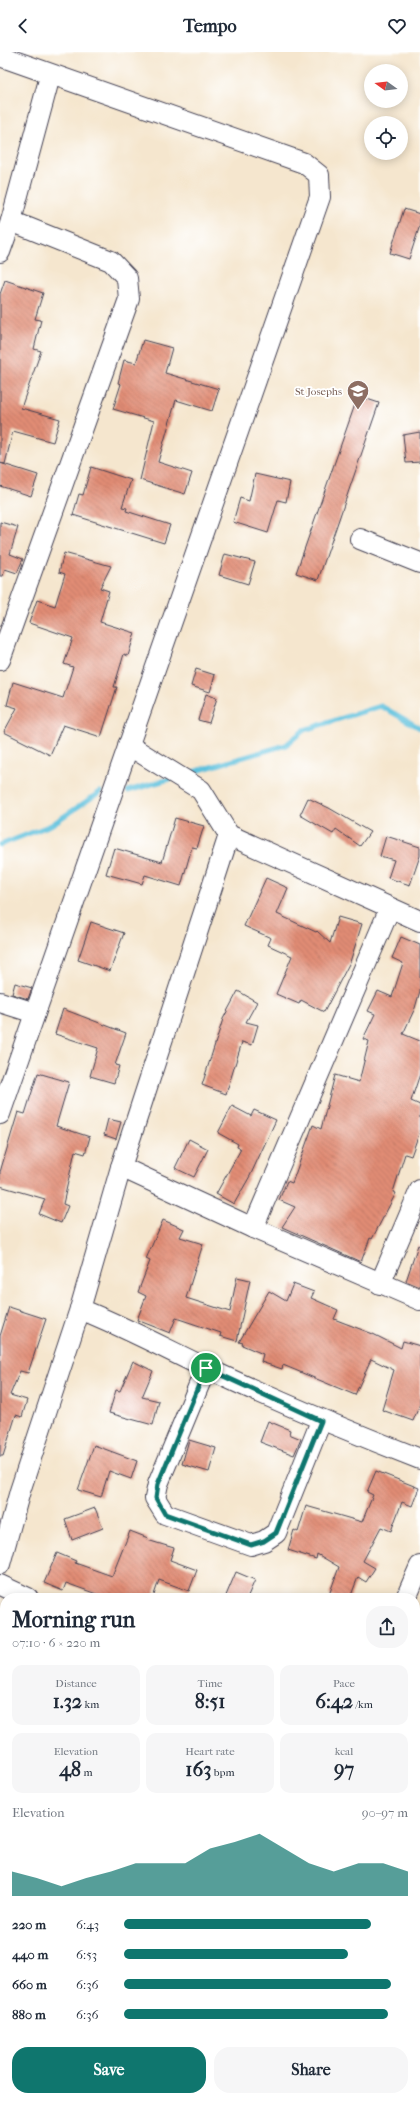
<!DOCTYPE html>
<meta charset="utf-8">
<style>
:root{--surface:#fff;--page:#f6f6f7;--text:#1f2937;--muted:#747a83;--accent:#0f766e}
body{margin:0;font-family:"IM FELL French Canon",serif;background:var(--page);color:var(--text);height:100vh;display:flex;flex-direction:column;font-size:15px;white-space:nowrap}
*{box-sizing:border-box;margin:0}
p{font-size:13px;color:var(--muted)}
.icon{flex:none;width:22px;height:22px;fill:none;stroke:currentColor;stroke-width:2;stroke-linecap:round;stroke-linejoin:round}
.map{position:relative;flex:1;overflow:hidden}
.drawer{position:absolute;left:0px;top:1541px;width:420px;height:508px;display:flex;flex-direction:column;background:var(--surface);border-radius:16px 16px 0 0;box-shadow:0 2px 10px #0003}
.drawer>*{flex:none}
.needle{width:26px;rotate:285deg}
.tools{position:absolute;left:364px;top:12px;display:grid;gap:8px}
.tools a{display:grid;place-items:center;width:44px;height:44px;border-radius:50%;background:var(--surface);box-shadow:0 2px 10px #0003;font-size:20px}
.pin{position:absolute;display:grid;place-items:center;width:34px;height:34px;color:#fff;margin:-17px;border:2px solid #fff;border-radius:50%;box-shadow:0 1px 4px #0007}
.round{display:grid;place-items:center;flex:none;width:42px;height:42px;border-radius:16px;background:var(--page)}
.headline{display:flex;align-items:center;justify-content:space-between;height:68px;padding:0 12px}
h1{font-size:22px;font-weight:700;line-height:30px}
.figures{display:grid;grid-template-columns:repeat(3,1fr);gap:6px;height:68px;padding:4px 12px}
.figures div{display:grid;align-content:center;border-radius:10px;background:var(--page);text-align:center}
.figures b{font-size:20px;font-weight:700}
.figures small{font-size:11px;font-weight:400}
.figures p{font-size:11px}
.chart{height:112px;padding:8px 12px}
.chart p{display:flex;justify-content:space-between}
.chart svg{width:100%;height:72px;margin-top:4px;fill:var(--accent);opacity:.7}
.button{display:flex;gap:8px;margin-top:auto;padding:8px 12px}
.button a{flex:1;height:46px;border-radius:16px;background:var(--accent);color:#fff;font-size:16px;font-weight:700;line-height:46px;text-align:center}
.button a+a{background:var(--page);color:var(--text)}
ul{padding:0 12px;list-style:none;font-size:13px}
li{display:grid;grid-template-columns:64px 48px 1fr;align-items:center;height:30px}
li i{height:10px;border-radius:5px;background:var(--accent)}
header{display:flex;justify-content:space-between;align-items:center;height:52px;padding:0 12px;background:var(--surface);font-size:18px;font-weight:700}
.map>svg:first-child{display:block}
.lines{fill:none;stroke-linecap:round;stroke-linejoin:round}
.stream{stroke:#5fc1dd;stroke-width:5}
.building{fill:url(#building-back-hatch)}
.minor-casing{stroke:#423f51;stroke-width:22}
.minor{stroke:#fff;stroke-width:20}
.route-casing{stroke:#fff;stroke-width:8}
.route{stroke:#0f766e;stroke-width:5}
.labels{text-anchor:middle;stroke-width:3.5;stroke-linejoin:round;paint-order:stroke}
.education-label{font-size:11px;fill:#785e54;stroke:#fff;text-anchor:end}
</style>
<header><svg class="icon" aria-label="back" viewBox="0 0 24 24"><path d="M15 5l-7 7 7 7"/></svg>Tempo<svg class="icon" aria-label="heart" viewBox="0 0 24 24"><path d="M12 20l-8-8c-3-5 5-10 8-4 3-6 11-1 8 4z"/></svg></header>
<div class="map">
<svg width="420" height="2049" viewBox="0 0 420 2049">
<defs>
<pattern id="building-back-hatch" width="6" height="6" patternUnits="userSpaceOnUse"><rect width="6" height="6" fill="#e18c74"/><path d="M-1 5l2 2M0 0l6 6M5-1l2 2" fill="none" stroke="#b67260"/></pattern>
</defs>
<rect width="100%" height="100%" fill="#fff"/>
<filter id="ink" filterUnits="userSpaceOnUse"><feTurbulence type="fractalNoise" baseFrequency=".025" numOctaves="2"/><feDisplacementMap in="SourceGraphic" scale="8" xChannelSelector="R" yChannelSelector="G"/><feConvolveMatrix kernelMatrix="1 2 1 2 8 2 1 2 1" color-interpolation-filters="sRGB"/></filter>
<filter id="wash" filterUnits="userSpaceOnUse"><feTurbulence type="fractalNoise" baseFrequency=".012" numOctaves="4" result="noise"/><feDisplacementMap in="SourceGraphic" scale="16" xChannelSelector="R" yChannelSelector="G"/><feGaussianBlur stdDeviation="0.9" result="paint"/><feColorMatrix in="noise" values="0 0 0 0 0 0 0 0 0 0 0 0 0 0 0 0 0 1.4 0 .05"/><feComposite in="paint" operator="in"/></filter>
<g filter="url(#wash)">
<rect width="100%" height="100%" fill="#f5e6ce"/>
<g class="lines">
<g class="stream">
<path d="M 186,722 L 286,693 L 304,678 L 381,654 L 420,676"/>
<path d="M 128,739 L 173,726"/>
<path d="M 0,793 L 51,773 L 100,740"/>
</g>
</g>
<g id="blocks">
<g class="building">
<path d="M 404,157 L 420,162 L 420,173 L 409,207 L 390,201 Z"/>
<path d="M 5,228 L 43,241 L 35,267 L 41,268 L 34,297 L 41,299 L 21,356 L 60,367 L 53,390 L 13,379 L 5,412 L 0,411 L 0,242 Z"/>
<path d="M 143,288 L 172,296 L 165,321 L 219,337 L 212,359 L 176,348 L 158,410 L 192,421 L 185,442 L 140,428 L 154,369 L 113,357 L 121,332 L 118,331 L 124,308 L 136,311 Z"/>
<path d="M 358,344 L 379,351 L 318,528 L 296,521 Z"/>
<path d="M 420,380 L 420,410 L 406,411 L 403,383 Z"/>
<path d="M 0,411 L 38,423 L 31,444 L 0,434 Z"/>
<path d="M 91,415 L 131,428 L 122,455 L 127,456 L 126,459 L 170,473 L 164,491 L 73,463 L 79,442 L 83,443 Z"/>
<path d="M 255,422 L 290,430 L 286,450 L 278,448 L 268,481 L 233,470 L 240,446 L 249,449 Z"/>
<path d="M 0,470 L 18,475 L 10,502 L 23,507 L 17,521 L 5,517 L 3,524 L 0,524 Z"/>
<path d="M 64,501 L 111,514 L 100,536 L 109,539 L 100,570 L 135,581 L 128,604 L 124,602 L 114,635 L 117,635 L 101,685 L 63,673 L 50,703 L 4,680 L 17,656 L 7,653 L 13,630 L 63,646 L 73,615 L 64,612 L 73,586 L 29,571 L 37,548 L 55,554 L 65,522 L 59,520 Z"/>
<path d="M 225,502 L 255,510 L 248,532 L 219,523 Z"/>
<path d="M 196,617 L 215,623 L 210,640 L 191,634 Z"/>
<path d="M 206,642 L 217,646 L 209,671 L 198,668 Z"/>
<path d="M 308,746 L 329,756 L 370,780 L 360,794 L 336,777 L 333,782 L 300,763 Z"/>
<path d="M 175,766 L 204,774 L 197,796 L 192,795 L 181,834 L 145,823 L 142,832 L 106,822 L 114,796 L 162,810 Z"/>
<path d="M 386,784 L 420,795 L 420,804 L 410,833 L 388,826 L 394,808 L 380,804 Z"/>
<path d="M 266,826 L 288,836 L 277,862 L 316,880 L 317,879 L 330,891 L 338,865 L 362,872 L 350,910 L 324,960 L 301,948 L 299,952 L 276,942 L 292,904 L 268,893 L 271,886 L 244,874 Z"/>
<path d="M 91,870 L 124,881 L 110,919 L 78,908 Z"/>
<path d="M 401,885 L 420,893 L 420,939 L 415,956 L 403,982 L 420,989 L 420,1022 L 411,1049 L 420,1053 L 420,1079 L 411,1104 L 405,1102 L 393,1140 L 396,1141 L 372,1187 L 370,1186 L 361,1210 L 282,1175 L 295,1155 L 279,1148 L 287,1129 L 292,1131 L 313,1073 L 321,1077 L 335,1023 L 359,1030 L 369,989 L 363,987 L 375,962 L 368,959 L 378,939 L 392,945 L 403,911 L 392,906 Z"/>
<path d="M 15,931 L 32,936 L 28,947 L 12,942 Z"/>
<path d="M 238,939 L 257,950 L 246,970 L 258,973 L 252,993 L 242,990 L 226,1042 L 202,1033 L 223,967 Z"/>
<path d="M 63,957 L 126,981 L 115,1013 L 119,1014 L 114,1031 L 90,1024 L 98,996 L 55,982 Z"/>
<path d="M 38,1021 L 69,1030 L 56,1074 L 90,1085 L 85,1102 L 75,1099 L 63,1152 L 68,1154 L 61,1171 L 39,1162 L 45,1147 L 0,1134 L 0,1120 L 18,1060 L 25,1062 Z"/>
<path d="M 232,1054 L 251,1064 L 254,1058 L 276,1068 L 250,1124 L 234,1152 L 216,1142 L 241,1097 L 237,1095 L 238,1092 L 218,1081 Z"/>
<path d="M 108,1067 L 121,1070 L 116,1087 L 104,1083 Z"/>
<path d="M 189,1087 L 208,1097 L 194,1125 L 175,1116 Z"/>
<path d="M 163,1168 L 184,1177 L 180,1185 L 203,1192 L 186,1246 L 230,1260 L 237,1225 L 250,1228 L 237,1289 L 220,1284 L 221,1281 L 176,1266 L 170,1281 L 137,1268 L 146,1244 L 138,1240 L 150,1209 L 146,1207 Z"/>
<path d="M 418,1193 L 420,1194 L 420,1235 L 406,1229 Z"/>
<path d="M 293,1232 L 314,1240 L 311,1246 L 338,1258 L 334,1267 L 373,1282 L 401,1296 L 403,1289 L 420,1294 L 420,1352 L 413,1369 L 382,1358 L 394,1318 L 371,1307 L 355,1343 L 283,1313 L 282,1317 L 261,1310 L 263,1302 L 242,1293 L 243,1291 L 239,1290 L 269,1239 L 286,1249 Z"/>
<path d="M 9,1255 L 46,1267 L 28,1321 L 20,1319 L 10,1343 L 27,1348 L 22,1365 L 16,1363 L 3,1404 L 0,1404 L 0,1284 Z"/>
<path d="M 133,1309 L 153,1319 L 142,1345 L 159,1349 L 153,1373 L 109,1361 L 116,1338 L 120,1339 Z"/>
<path d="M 268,1369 L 290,1378 L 289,1382 L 301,1387 L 294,1403 L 260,1390 Z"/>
<path d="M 189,1388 L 216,1396 L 209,1420 L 182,1412 Z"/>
<path d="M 94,1393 L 137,1409 L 131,1427 L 109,1419 L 101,1445 L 78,1438 Z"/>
<path d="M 376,1419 L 419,1436 L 412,1454 L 402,1450 L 391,1479 L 381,1475 L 363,1509 L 375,1516 L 366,1530 L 358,1525 L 350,1546 L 337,1546 L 329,1543 L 339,1515 L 317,1502 L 316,1507 L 288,1498 L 294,1478 L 298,1480 L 306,1454 L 362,1470 L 373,1443 L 367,1440 Z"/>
<path d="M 95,1456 L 103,1476 L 72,1488 L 65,1467 Z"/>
<path d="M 130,1479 L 148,1486 L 147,1488 L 174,1496 L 170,1508 L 197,1518 L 189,1539 L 159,1528 L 153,1546 L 101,1546 L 102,1544 L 66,1531 L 63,1539 L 44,1531 L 57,1501 L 76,1509 L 75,1511 L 112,1524 Z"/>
<path d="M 236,1520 L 255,1528 L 247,1546 L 225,1546 Z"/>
</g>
</g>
</g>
<g filter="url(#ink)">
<use href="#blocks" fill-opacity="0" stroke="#423f51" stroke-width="1"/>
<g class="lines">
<g class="minor-casing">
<g id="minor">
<path d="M 0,4 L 304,111 L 319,123 L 320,145 L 0,1062"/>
<path d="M 0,200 L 11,169 L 50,24"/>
<path d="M 360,487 L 420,511"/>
<path d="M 0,608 L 129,247 L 127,226 L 111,209 L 11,169"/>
<path d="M 128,693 L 201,738 L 229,783 L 420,869"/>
<path d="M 0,950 L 35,961"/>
<path d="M 121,1115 L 253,1176 L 420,1248"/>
<path d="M 253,1176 L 390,856"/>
<path d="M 380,1232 L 420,1138"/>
<path d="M 80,1257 C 123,1274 164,1296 206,1316 C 276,1349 348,1379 420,1407"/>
<path d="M 206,1316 L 158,1432 L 155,1446 L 165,1462 L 251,1493 L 264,1489 L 276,1481 L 321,1369"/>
<path d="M 0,1512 L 20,1439 L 80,1257 L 121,1115 L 229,783"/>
<path d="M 0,1533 L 28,1546"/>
<path d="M 406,1546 L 420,1514"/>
<path d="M 415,1583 L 420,1585"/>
<path d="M 0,1689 L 5,1691"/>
<path d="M 0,1850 L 5,1852"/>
<path d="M 0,2007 L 5,2009"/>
<path d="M 84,2044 L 95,2049"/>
<path d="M 181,2049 L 183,2044"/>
</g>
</g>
<use href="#minor" class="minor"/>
</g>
</g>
<g class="lines" filter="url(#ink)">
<g class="route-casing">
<path id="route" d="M 206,1316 L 321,1369 L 276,1481 L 264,1489 L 251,1493 L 165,1462 L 156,1446 L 158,1432 Z"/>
</g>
<use href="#route" class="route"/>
</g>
<defs>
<g id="university-pin" transform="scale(1.15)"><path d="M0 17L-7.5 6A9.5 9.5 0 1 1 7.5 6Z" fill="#8d6e63" stroke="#fff"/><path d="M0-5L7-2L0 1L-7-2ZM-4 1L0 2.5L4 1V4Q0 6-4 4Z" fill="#fff"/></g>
</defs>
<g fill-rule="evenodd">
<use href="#university-pin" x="358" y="339"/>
</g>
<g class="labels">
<g class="education-label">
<text x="342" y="343">St Josephs</text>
</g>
</g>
</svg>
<div class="tools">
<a><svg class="needle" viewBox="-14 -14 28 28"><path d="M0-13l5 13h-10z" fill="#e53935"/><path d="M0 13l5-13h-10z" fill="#747a83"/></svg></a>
<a><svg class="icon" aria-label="locate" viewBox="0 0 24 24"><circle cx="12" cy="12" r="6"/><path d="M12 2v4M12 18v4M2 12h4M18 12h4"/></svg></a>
</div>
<div class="pin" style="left:206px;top:1316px;background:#1e9e55"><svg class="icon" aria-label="arrive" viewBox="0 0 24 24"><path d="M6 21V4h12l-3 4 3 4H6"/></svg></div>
<section class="drawer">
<div class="headline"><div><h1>Morning run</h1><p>07:10 · 6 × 220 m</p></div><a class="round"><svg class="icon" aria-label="share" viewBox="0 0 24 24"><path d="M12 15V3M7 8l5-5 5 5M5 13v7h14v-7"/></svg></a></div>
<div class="figures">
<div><p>Distance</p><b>1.32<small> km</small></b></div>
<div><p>Time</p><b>8:51</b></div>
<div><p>Pace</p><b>6:42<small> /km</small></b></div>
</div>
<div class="figures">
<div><p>Elevation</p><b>48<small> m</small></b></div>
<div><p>Heart rate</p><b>163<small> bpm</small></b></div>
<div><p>kcal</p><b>97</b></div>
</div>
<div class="chart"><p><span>Elevation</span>90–97 m</p>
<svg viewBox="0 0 160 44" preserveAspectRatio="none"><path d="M0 44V29L10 33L20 38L30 33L40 29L50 24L60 24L70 24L80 15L90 11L100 6L110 15L120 24L130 29L140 24L150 24L160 29V44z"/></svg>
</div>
<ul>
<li><b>220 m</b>6:43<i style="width:87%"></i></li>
<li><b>440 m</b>6:53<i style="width:79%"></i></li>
<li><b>660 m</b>6:36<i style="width:94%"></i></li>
<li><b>880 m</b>6:36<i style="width:93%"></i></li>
</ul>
<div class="button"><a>Save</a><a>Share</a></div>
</section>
</div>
